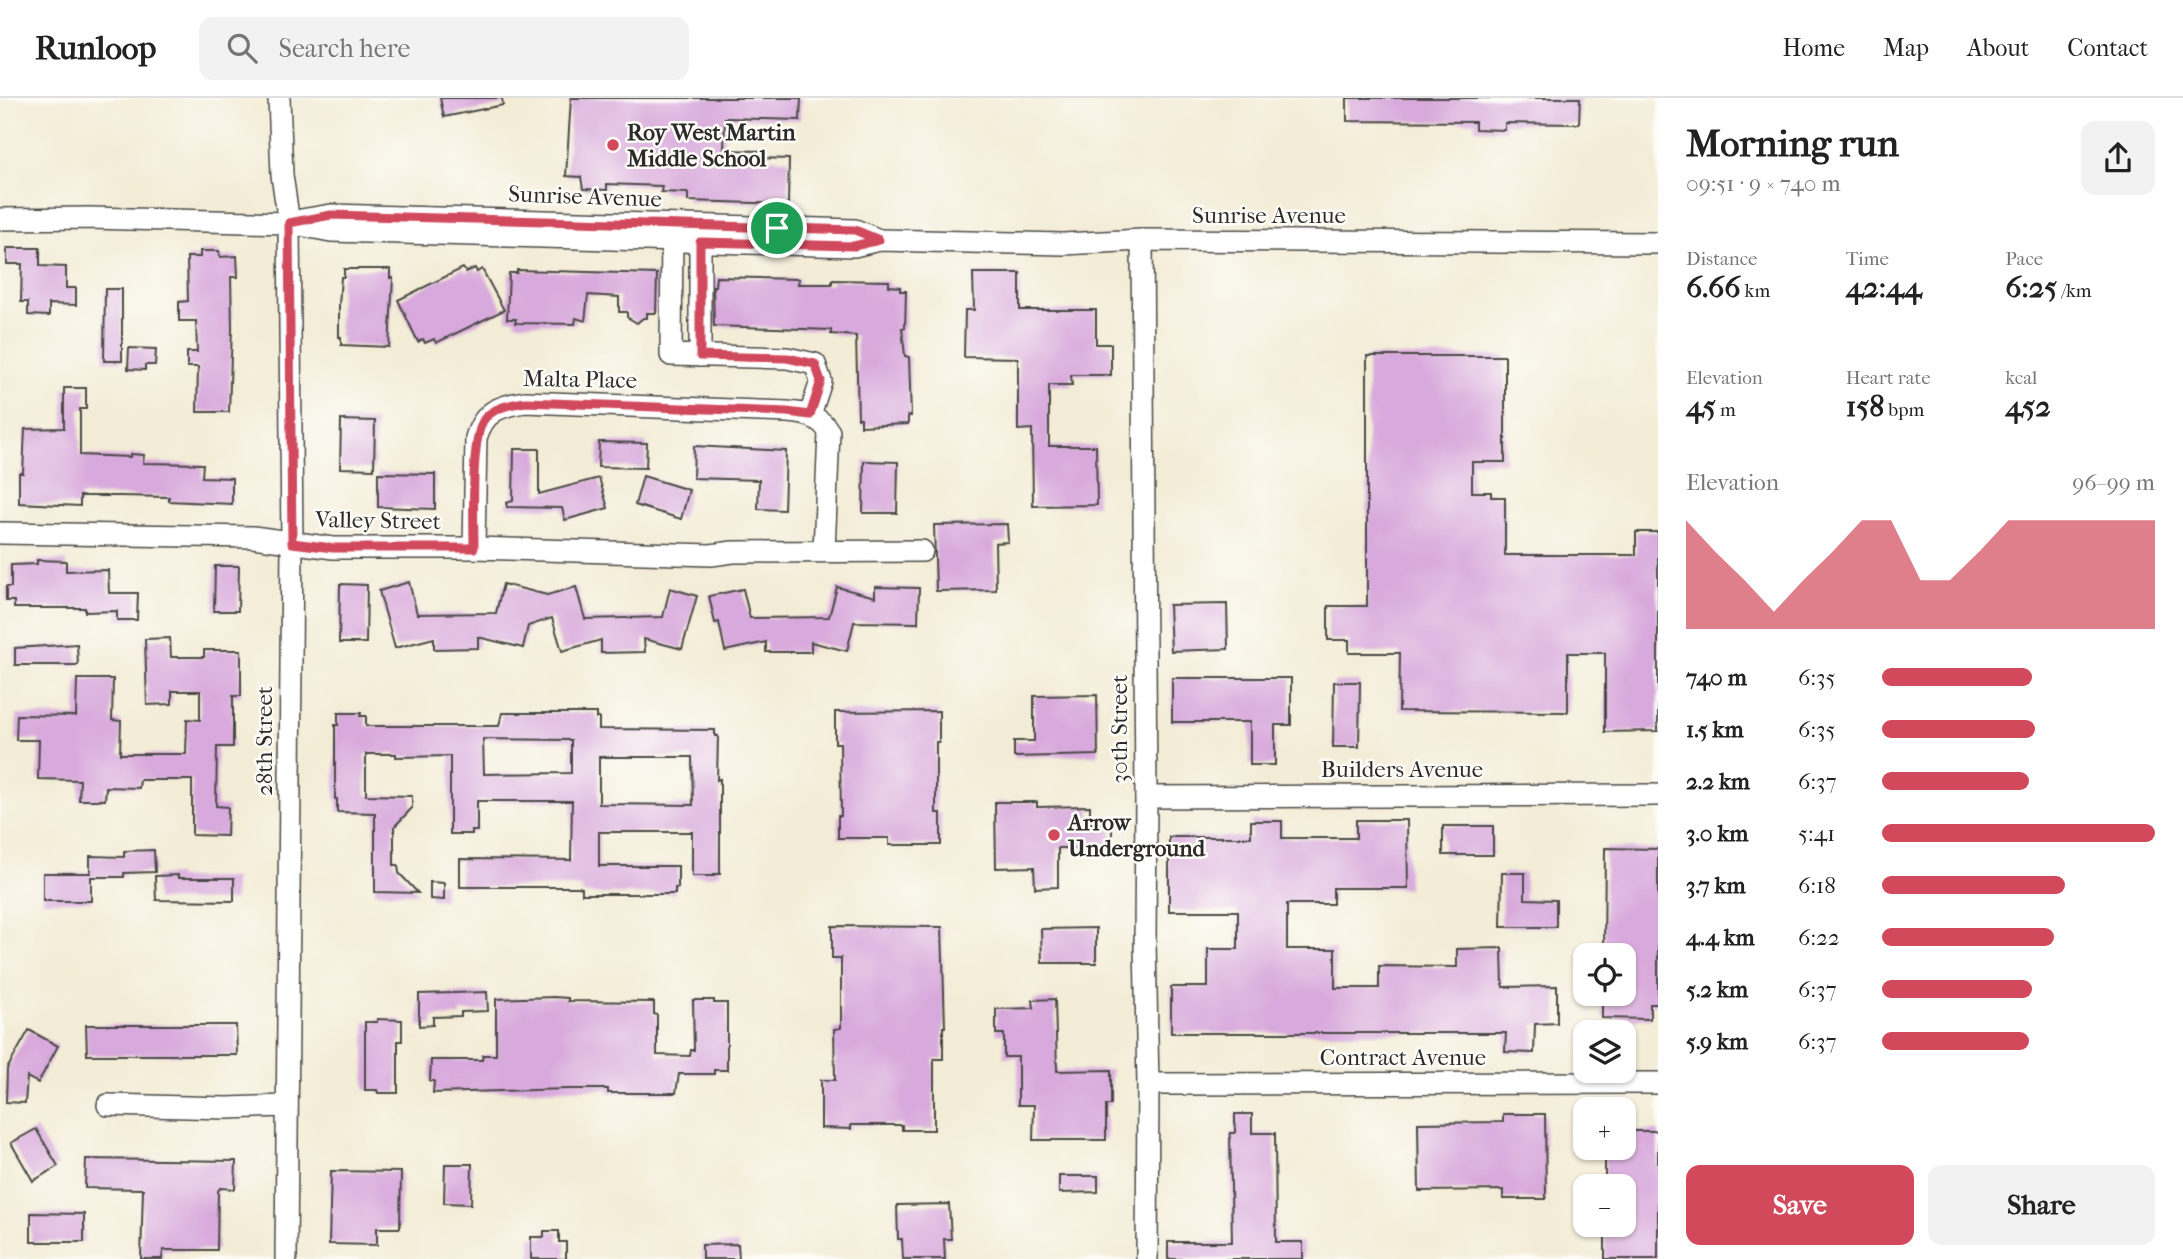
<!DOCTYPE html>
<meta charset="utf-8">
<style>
:root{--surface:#fff;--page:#f2f2f2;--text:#222;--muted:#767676;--line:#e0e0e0;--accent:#d1495b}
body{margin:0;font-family:"IM FELL French Canon",serif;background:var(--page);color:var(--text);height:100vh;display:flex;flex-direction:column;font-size:26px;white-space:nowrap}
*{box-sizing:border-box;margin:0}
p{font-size:23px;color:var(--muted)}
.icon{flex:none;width:38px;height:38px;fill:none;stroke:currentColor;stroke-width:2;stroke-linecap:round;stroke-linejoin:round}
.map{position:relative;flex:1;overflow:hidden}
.sheet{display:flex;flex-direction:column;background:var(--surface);width:525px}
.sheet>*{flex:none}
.tools{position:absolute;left:1573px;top:845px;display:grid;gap:14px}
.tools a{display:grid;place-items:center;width:63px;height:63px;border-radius:14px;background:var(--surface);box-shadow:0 2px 5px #0004;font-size:35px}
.pin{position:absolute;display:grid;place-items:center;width:60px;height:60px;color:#fff;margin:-30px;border:4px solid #fff;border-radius:50%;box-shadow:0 2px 7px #0007}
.round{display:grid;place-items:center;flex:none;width:74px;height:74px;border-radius:14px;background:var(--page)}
.head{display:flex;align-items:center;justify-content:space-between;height:119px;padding:0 28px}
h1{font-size:38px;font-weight:800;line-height:52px}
.figures{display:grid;grid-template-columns:repeat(3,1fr);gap:10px;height:119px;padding:7px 28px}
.figures div{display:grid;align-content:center}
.figures b{font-size:30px;font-weight:800}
.figures small{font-size:19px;font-weight:400}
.figures p{font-size:19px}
.chart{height:196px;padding:14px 28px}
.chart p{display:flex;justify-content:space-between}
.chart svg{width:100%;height:126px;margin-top:7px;fill:var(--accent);opacity:.7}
.action{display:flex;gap:14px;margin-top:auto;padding:14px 28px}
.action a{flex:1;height:80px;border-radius:14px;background:var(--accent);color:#fff;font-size:28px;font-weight:800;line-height:80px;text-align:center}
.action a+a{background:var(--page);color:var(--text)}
ul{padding:0 28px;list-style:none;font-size:23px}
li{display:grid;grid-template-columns:112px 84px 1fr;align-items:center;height:52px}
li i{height:18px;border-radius:9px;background:var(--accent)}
header{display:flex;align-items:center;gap:42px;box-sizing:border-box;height:98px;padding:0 35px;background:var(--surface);border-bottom:2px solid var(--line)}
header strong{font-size:33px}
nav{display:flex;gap:38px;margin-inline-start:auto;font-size:24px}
.search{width:490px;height:63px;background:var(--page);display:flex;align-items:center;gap:18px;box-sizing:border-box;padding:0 24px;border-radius:14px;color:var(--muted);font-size:26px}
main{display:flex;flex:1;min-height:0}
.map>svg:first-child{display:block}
.building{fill:#d8a9dc;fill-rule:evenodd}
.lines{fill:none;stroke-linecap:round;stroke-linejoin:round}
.minor-casing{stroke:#494845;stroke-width:24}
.minor{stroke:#fff;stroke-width:21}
.route-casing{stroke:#fff;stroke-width:14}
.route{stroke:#d1495b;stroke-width:9}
.poi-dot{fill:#d1495b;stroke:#fdfcf7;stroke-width:2.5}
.labels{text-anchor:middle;stroke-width:5;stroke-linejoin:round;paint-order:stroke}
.poi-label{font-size:23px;font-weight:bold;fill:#2b2b2b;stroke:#fdfcf7;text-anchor:start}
.street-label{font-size:23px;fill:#2b2b2b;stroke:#fdfcf7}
</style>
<header>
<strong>Runloop</strong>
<div class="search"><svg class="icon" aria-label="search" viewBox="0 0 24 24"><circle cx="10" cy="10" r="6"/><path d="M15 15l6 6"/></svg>Search here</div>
<nav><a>Home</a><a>Map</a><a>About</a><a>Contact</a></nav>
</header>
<main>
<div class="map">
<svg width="1658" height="1161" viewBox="0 0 1658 1161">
<rect width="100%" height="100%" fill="#fdfcf7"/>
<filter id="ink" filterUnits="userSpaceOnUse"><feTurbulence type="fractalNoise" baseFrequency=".0143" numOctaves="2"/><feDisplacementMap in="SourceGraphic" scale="14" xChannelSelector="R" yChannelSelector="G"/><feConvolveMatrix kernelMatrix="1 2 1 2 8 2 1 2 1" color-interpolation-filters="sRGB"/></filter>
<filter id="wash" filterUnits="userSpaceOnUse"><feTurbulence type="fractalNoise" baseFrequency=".00686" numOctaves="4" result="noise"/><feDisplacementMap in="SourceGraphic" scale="28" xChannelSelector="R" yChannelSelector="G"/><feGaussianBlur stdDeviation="1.57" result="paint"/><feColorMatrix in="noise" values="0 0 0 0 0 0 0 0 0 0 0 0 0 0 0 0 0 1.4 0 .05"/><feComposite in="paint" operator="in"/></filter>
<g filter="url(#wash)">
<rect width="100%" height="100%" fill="#f3ecd6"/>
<g id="blocks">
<g class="building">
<path d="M 440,0 L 502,0 L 503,7 L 444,19 Z"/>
<path d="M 571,0 L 801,0 L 800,22 L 725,20 L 724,52 L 760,53 L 760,60 L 789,61 L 788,106 L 688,103 L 688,95 L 661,94 L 662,88 L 607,86 L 607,92 L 583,91 L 581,79 L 566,78 Z"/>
<path d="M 1347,0 L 1580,0 L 1579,26 L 1505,25 L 1505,32 L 1475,31 L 1475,24 L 1347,23 Z"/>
<path d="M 7,150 L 40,150 L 40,168 L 66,169 L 66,190 L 76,190 L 76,207 L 49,206 L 49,218 L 28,217 L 28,204 L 21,204 L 22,166 L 7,166 Z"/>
<path d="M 200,153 L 219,153 L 220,159 L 237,158 L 238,179 L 231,179 L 232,230 L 229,314 L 197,314 L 198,269 L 187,269 L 187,254 L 197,254 L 196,223 L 179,223 L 179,204 L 188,203 L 187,159 L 200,159 Z"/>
<path d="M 463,170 L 466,174 L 475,170 L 477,174 L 482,171 L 504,212 L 436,245 L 434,241 L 425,245 L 423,241 L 418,244 L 398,202 Z"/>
<path d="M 344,171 L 390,171 L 390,180 L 393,180 L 389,249 L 341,247 L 341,239 L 339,239 L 339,208 L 341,179 L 344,179 Z"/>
<path d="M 517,172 L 657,176 L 656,215 L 647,215 L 647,220 L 643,220 L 637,225 L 627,219 L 627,214 L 619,214 L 619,199 L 588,197 L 585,223 L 576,220 L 575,226 L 515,225 L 516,221 L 507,221 L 509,175 L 517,175 Z"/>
<path d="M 973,175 L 1020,175 L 1020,212 L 1096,212 L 1096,246 L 1111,246 L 1111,277 L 1071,277 L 1072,287 L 1049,287 L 1049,348 L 1096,348 L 1097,407 L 1033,408 L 1032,331 L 1018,332 L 1018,260 L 964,259 L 965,212 L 974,212 Z"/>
<path d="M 716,179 L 799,181 L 798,186 L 832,186 L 832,182 L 889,183 L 889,188 L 900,189 L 900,193 L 906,193 L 905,230 L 902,230 L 905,258 L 909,259 L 911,318 L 908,318 L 908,326 L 861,328 L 861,320 L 858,320 L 856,238 L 831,236 L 831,232 L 714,228 L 713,188 L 715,188 Z"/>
<path d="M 105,191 L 122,191 L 122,263 L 104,263 Z"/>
<path d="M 129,250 L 156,251 L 155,267 L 145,267 L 145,272 L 128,271 Z"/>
<path d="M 1367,258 L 1505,258 L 1505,364 L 1472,364 L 1472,394 L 1491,394 L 1491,399 L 1505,399 L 1505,457 L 1636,457 L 1636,434 L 1658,434 L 1658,633 L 1605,634 L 1605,555 L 1568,555 L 1568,614 L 1399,613 L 1400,555 L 1349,555 L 1349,542 L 1328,542 L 1328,508 L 1367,508 Z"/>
<path d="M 64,290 L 86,290 L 86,311 L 80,311 L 80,357 L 130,359 L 130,356 L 144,357 L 143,365 L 203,366 L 202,379 L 232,380 L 232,406 L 169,403 L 169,399 L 120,398 L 80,398 L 80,408 L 19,405 L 19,375 L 23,375 L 25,331 L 64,330 Z"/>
<path d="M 341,322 L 375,323 L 374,371 L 340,370 Z"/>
<path d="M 599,344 L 647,345 L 646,370 L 598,369 Z"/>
<path d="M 694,348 L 786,353 L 784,412 L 758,411 L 759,382 L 693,380 Z"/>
<path d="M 514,351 L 539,351 L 539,396 L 599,380 L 608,410 L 565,422 L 562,410 L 507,409 L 506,405 L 513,403 Z"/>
<path d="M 864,363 L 898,364 L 897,415 L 863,415 Z"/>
<path d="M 378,375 L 435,376 L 435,411 L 378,409 Z"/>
<path d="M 643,378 L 689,392 L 681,421 L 635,407 Z"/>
<path d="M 1007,426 L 1008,444 L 995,445 L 996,492 L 936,493 L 934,427 Z"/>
<path d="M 37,462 L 66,463 L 66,473 L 108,472 L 109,495 L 138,495 L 137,522 L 117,522 L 117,513 L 85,514 L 85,510 L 14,510 L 14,503 L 6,503 L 6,489 L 11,489 L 11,467 L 37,466 Z"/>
<path d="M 215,468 L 239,468 L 238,513 L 214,513 Z"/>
<path d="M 409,484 L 417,516 L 496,515 L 503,486 L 547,497 L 576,489 L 585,521 L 663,519 L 670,490 L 697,498 L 682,551 L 644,541 L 645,554 L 601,555 L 601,542 L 562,553 L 552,520 L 528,528 L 523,550 L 478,539 L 478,550 L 434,551 L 434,540 L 395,550 L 379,493 Z"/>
<path d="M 340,486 L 367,487 L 366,545 L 339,545 Z"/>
<path d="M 837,489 L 875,499 L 875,489 L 919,490 L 918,525 L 854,524 L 847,553 L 811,544 L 811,554 L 766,554 L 766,544 L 725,553 L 719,524 L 715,525 L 709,498 L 743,491 L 750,520 L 829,519 Z"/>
<path d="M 1227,506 L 1228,551 L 1171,553 L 1169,507 Z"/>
<path d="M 170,540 L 171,559 L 204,559 L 204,552 L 241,552 L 241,598 L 233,598 L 233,649 L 217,649 L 216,708 L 228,709 L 227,738 L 192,737 L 192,682 L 140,682 L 139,690 L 106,689 L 105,702 L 79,702 L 80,682 L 38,681 L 39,642 L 16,642 L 17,617 L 76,618 L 77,581 L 113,581 L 112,622 L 121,623 L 120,656 L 186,656 L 187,621 L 200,622 L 200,593 L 172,593 L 172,606 L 147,607 L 145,541 Z"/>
<path d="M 77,546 L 78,567 L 15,567 L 15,550 Z"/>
<path d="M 1172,580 L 1291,580 L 1291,627 L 1275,627 L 1275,667 L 1250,667 L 1250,624 L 1172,624 Z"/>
<path d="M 1334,584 L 1360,584 L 1359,649 L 1333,649 Z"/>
<path d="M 1097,597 L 1098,657 L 1014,659 L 1014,643 L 1034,643 L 1034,598 Z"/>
<path d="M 939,613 L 939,644 L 936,644 L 936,715 L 941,715 L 941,747 L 889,747 L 889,740 L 838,740 L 838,718 L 841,718 L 840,645 L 835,645 L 835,614 Z"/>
<path d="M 338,615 L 361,615 L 360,618 L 366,618 L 366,628 L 499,628 L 502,615 L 596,615 L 596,620 L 599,620 L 599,631 L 715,632 L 715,638 L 718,638 L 717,682 L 720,681 L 720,776 L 714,776 L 714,778 L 692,778 L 692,734 L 599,734 L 599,768 L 678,768 L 678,790 L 675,790 L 675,796 L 582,796 L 582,790 L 579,789 L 460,789 L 460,761 L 571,762 L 572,703 L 477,703 L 477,733 L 472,733 L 472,736 L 450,736 L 450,658 L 396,659 L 396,656 L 366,656 L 366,697 L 412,698 L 412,710 L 394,729 L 394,767 L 398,767 L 399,775 L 418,795 L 375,794 L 375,715 L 337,714 L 337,701 L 335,701 L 335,627 L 338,627 ZM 483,641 L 571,642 L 571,675 L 484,676 ZM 599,659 L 692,659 L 693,707 L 599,706 Z"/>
<path d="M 995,704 L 1037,704 L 1037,709 L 1090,708 L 1090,725 L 1112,725 L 1112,750 L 1058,750 L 1058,789 L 1035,790 L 1034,769 L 996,770 Z"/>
<path d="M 1356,722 L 1407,722 L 1408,790 L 1333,790 L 1333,806 L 1287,806 L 1287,851 L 1335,851 L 1335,890 L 1379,890 L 1379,868 L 1457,869 L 1457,851 L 1502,850 L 1503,889 L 1557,888 L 1557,925 L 1535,926 L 1534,955 L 1505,954 L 1506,935 L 1171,935 L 1171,889 L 1208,889 L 1208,851 L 1238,851 L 1238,813 L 1169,813 L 1169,739 L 1251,739 L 1251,723 L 1282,723 L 1282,740 L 1356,740 Z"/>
<rect x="1443" y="728" width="50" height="29"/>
<path d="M 1605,750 L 1658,751 L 1658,906 L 1650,906 L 1650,921 L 1602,920 L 1602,896 L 1624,896 L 1624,858 L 1604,858 Z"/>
<path d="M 154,752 L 155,774 L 124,775 L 124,779 L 91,779 L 91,803 L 43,803 L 43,775 L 90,775 L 90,758 L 124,759 L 124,753 Z"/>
<path d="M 1502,775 L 1525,775 L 1525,801 L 1556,802 L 1556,829 L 1501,829 Z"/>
<path d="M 178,777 L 178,780 L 234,780 L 234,803 L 156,802 L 155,778 Z"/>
<path d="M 430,784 L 444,785 L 444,802 L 430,801 Z"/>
<path d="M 832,828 L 942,829 L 945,929 L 943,929 L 943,961 L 934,961 L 934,1032 L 902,1032 L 902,1027 L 851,1027 L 851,1031 L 821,1030 L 821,982 L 835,982 L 834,931 L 841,930 L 841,860 L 832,860 Z"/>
<path d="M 1096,830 L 1096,865 L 1042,865 L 1041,831 Z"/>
<path d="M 487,894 L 488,913 L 461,914 L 461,918 L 433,919 L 433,927 L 419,928 L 419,896 Z"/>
<path d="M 554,899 L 568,900 L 568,903 L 654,904 L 654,916 L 657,917 L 657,957 L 690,958 L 691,952 L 694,952 L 693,902 L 714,902 L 714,905 L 727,905 L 727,972 L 714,972 L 714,976 L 679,976 L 676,995 L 608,995 L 608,991 L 568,991 L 433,995 L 434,983 L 430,983 L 431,962 L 482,962 L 483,957 L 496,957 L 496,901 Z"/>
<path d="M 1055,901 L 1057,973 L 1111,972 L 1111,1007 L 1106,1007 L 1106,1042 L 1033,1042 L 1034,1007 L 1018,1007 L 1018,959 L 1004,959 L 1004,936 L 996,936 L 996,911 L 1034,910 L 1033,902 Z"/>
<path d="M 377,921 L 402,922 L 402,943 L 398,943 L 398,995 L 378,995 L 377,992 L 365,992 L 365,924 L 377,924 Z"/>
<path d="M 86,927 L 236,927 L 237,957 L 87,957 Z"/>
<path d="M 29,932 L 58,948 L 38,985 L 27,979 L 25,1005 L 6,1004 L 7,971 Z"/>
<path d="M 1235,1016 L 1252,1016 L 1252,1035 L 1275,1035 L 1276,1144 L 1303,1144 L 1303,1161 L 1168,1161 L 1168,1144 L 1232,1144 L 1230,1035 L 1235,1035 Z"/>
<path d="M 1503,1016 L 1545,1016 L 1546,1101 L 1503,1101 L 1503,1092 L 1419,1093 L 1418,1025 L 1503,1024 Z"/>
<path d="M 36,1031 L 58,1068 L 33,1083 L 11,1045 Z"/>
<path d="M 1624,1033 L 1658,1033 L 1658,1161 L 1605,1161 L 1605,1127 L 1624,1127 L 1624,1088 L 1605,1088 L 1605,1050 L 1624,1050 Z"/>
<path d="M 86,1061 L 236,1063 L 235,1091 L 220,1090 L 218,1093 L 217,1152 L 163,1152 L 162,1161 L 141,1161 L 143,1091 L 85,1090 Z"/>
<path d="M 445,1066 L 472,1066 L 471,1106 L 444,1105 Z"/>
<path d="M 331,1073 L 401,1074 L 400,1130 L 377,1130 L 377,1147 L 329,1146 Z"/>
<path d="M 1059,1078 L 1098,1078 L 1098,1094 L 1059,1095 Z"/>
<path d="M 949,1106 L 951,1141 L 944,1141 L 945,1161 L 903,1161 L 902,1141 L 898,1141 L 897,1107 Z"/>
<path d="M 31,1115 L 84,1116 L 84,1144 L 31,1144 Z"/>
<path d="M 544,1133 L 559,1133 L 559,1144 L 566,1144 L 566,1161 L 531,1161 L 531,1139 L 544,1139 Z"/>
<path d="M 738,1146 L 739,1161 L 702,1161 L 702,1147 Z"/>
</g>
</g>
</g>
<g filter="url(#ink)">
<use href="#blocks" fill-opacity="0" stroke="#494845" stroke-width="2"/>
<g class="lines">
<g class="minor-casing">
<g id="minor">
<path d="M 279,0 L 282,77 L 289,125 L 292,445 L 286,1161"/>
<path d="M 0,121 L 89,120 L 289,125 L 331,133 L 854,148 L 879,142 L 1063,146 L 1142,142 L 1658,145"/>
<path d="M 301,122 L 331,117 L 855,132 L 879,142"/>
<path d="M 672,129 L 671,257 L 787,260 L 815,266 L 821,283 L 810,317"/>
<path d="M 1142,142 L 1146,699 L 1145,845 L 1148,986 L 1147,1161"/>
<path d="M 700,258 L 700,130"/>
<path d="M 0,435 L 253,439 L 333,450 L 474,450 L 711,457 L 733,454 L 922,453"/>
<path d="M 474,450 L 476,340 C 484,313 499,308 525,304 L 787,314 C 804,315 820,318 829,334 L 824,453"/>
<path d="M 1146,699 L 1658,697"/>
<path d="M 1148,986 L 1658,985"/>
<path d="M 108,1007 L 227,1010 L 287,1008"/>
</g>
</g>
<use href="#minor" class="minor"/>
</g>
</g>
<g class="lines" filter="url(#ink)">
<g class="route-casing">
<path id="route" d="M 331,117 L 855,132 L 879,142 L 854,148 L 700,144 L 700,258 L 787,260 L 815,266 L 821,283 L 810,317 L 787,314 L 526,304 C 512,306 495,309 485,320 C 470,338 474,423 474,450 L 333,450 L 292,445 L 289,125 Z"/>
</g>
<use href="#route" class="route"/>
</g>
<g class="poi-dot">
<circle cx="613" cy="47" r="7"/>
<circle cx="1054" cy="737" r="7"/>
</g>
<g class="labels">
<g class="poi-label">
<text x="627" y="42">Roy West Martin<tspan x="627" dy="26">Middle School</tspan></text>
<text x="1068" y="732">Arrow<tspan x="1068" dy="26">Underground</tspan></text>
</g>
<g class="street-label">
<text transform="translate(585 98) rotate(2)" y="8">Sunrise Avenue</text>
<text x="1269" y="125">Sunrise Avenue</text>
<text transform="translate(580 281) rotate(1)" y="8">Malta Place</text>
<text transform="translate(378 422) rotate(1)" y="8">Valley Street</text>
<text transform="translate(1119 631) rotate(-90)" y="8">30th Street</text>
<text transform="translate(264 643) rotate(-90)" y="8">28th Street</text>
<text x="1402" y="679">Builders Avenue</text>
<text x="1403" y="967">Contract Avenue</text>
</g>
</g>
</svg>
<div class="tools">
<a><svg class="icon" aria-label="locate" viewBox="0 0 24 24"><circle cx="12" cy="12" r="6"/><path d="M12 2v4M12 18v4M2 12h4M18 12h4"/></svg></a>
<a><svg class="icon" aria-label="layers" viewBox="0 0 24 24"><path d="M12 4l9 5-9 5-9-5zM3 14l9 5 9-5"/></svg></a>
<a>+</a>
<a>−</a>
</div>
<div class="pin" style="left:777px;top:130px;background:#1e9e55"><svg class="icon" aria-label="arrive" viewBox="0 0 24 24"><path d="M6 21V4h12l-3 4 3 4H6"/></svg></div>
</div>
<section class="sheet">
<div class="head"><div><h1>Morning run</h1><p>09:51 · 9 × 740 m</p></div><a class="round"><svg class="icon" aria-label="share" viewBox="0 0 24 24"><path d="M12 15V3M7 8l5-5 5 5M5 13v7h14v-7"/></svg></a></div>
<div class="figures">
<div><p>Distance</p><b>6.66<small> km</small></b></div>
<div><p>Time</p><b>42:44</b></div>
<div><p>Pace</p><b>6:25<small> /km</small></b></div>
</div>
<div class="figures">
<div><p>Elevation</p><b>45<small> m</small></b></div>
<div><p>Heart rate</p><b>158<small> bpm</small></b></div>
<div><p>kcal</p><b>452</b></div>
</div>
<div class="chart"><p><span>Elevation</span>96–99 m</p>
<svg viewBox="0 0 160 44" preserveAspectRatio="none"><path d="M0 44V6L10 17L20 27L30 38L40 27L50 17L60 6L70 6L80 27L90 27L100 17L110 6L120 6L130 6L140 6L150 6L160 6V44z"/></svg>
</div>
<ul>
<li><b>740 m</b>6:35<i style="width:55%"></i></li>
<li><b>1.5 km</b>6:35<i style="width:56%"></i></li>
<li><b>2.2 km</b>6:37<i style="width:54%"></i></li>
<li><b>3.0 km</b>5:41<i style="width:100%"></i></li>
<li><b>3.7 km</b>6:18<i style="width:67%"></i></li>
<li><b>4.4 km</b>6:22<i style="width:63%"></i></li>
<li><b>5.2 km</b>6:37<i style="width:55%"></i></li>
<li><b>5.9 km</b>6:37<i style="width:54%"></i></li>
</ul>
<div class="action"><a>Save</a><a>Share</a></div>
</section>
</main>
